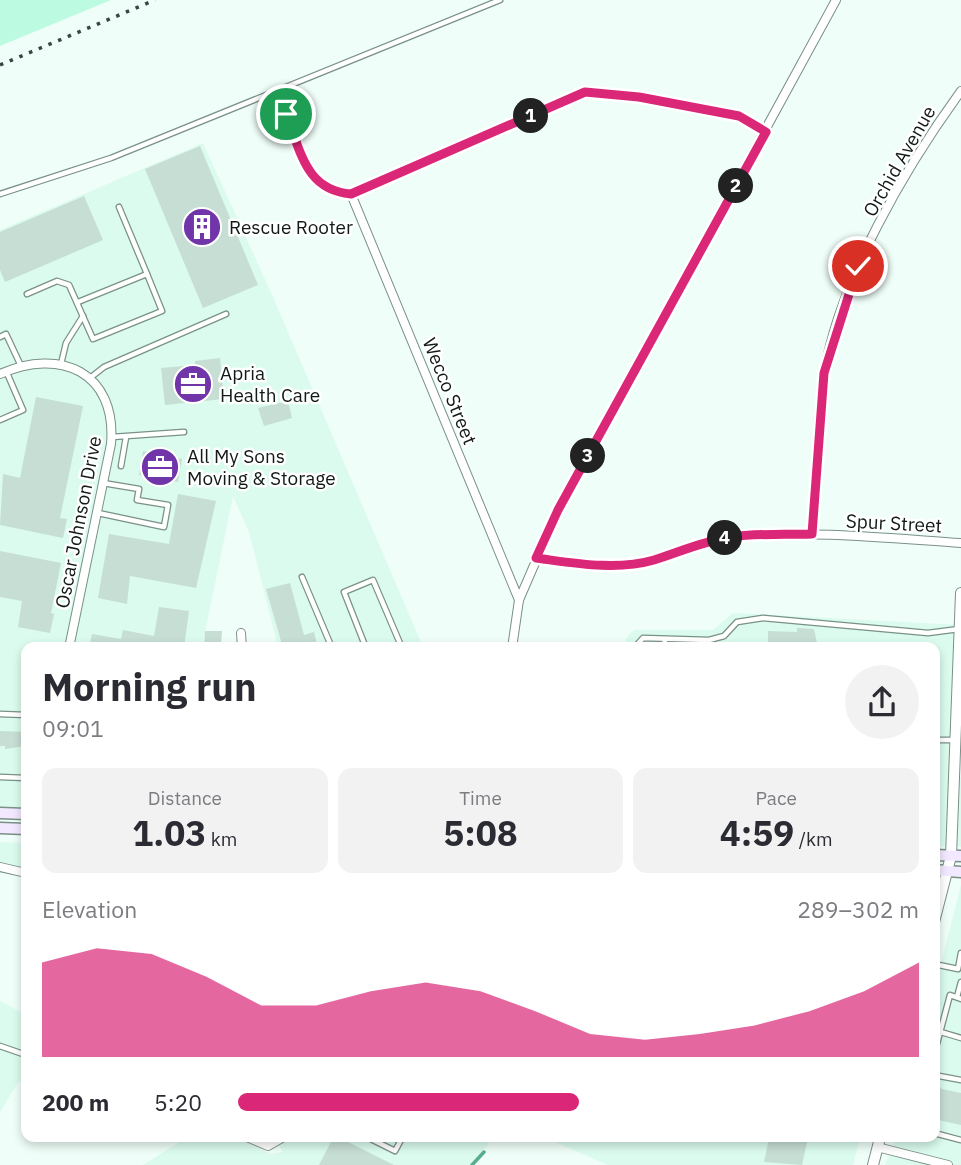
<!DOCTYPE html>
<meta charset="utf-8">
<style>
:root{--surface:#fff;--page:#f2f2f3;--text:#2b2b33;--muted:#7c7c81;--accent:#db2777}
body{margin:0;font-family:"IBM Plex Sans",sans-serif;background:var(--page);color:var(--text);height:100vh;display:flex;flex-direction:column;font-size:26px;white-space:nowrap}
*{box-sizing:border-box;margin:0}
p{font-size:23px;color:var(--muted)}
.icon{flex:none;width:38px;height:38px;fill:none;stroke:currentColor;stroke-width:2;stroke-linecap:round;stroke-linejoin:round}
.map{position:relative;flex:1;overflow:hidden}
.panel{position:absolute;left:21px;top:642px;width:919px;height:500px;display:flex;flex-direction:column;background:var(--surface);border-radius:14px;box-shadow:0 4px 10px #0003}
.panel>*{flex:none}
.pin{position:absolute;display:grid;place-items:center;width:60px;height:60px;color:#fff;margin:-30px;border:4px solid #fff;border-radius:50%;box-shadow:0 2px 7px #0007}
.km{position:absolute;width:35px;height:35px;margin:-18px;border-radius:50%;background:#222;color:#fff;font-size:19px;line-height:35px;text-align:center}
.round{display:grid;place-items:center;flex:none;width:74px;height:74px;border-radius:37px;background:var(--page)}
.head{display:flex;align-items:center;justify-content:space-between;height:119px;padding:0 21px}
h1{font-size:38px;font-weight:700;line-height:52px}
.stats{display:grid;grid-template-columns:repeat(3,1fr);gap:10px;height:119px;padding:7px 21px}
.stats div{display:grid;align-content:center;border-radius:14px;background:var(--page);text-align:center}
.stats b{font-size:35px;font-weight:700}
.stats small{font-size:19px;font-weight:400}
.stats p{font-size:19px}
.chart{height:196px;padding:14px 21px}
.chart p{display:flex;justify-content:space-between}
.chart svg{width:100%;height:126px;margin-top:7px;fill:var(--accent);opacity:.7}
ul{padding:0 21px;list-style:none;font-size:23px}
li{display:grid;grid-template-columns:112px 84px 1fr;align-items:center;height:52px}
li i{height:18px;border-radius:9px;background:var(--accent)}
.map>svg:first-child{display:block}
.built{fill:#dafbed}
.green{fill:#bcfbe1}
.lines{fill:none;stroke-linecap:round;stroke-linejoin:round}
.stream{stroke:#58ae90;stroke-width:3.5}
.building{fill:#c6ded4}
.service-casing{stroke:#7a9187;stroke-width:7}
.minor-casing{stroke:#7a9187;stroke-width:10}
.tertiary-casing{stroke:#7a9187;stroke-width:12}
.secondary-casing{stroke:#7a9187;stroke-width:13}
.service{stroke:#fff;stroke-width:4.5}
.minor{stroke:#fff;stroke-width:8}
.tertiary{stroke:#fff;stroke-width:10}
.secondary{stroke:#f2e8ff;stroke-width:10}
.rail{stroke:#3b4642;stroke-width:3.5;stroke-dasharray:3.5 7;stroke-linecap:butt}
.route-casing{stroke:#fff;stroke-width:14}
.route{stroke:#db2777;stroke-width:9}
.labels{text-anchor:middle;stroke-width:5;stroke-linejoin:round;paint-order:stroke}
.street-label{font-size:19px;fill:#111a17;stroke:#fff}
.poi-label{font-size:19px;fill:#111a17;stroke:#fff;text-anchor:start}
</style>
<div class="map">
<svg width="961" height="1165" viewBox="0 0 961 1165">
<rect width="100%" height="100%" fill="#effef8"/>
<g class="built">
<path d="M 203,143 L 273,297 L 423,647 L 278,647 L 249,532 L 233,496 L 202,647 L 26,648 L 26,808 L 0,807 L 0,230 Z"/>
<path d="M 733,613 L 960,625 L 955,777 L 961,777 L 961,847 L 935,846 L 934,648 L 626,648 L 626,638 L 634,630 L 713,630 Z"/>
<path d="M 0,842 L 26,843 L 26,873 L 0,867 Z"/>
<path d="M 961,885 L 961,1165 L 885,1165 L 897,1138 L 934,1138 L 935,987 Z"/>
<path d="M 0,1001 L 26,1015 L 26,1083 L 19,1081 L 0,1112 Z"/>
<path d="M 186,1138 L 239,1138 L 270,1154 L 283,1152 L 277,1143 L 282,1138 L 484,1138 L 489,1144 L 469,1165 L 143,1165 Z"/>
<path d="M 546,1138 L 860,1138 L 853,1165 L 608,1165 Z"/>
</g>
<path class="green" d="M 0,0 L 111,0 L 0,46 Z"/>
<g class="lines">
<path class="stream" d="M 472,1165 L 484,1152"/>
</g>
<g class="building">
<path d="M 200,146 L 258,285 L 203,308 L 145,169 Z"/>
<path d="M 84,196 L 103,240 L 5,282 L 0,270 L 0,232 Z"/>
<path d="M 220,358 L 224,399 L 165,405 L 161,368 L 195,365 L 195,361 Z"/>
<path d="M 36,397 L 83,406 L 60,518 L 67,519 L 63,538 L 0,525 L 3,474 L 20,478 Z"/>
<path d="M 288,401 L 292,418 L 264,426 L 258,408 Z"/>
<path d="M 143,451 L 182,459 L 178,482 L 139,475 Z"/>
<path d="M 178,494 L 216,501 L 196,588 L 130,576 L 127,604 L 98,598 L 109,534 L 169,544 Z"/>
<path d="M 0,551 L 61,563 L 51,613 L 54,614 L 50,633 L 18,627 L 22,601 L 0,597 Z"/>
<path d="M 290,583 L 304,635 L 314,632 L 318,648 L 283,648 L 266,589 Z"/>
<path d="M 159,607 L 189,611 L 184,648 L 89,648 L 92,634 L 121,639 L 123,630 L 154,636 Z"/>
<path d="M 797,628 L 814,629 L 818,648 L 768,648 L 768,631 L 797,632 Z"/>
<path d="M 205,631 L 222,631 L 221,646 L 204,646 Z"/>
<path d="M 0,731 L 26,732 L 26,746 L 5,749 L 5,746 L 0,746 Z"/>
<path d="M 934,1083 L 942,1089 L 961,1093 L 961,1125 L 934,1119 Z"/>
<path d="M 333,1138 L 340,1138 L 394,1165 L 319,1165 Z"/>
<path d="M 769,1138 L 808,1138 L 802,1165 L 764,1162 Z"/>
</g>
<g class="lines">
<g class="service-casing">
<g id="service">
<path d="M 0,194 L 111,158 L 500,0"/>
<path d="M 27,294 L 57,281 L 69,285 L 93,339 L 162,311 L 147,274"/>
<path d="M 78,302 L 147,274 L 119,207"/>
<path d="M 0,337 L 6,334 L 21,366"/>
<path d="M 61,364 L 66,343 L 83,316"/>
<path d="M 90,378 L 104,367 L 226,314"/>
<path d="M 0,420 L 23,410 L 7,373"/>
<path d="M 112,437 L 184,432"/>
<path d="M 121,466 L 126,437"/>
<path d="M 98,513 L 164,527 L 168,505 L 137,500 L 139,489 L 103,483"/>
<path d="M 302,577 L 332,648"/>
<path d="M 366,648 L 344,592 L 373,580 L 402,648"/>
<path d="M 634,648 L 643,638 L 709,640 L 724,636 L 737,622 L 763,618 L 928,633 L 959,629"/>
<path d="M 664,648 L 665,639"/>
<path d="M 0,714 L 26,715"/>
<path d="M 934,740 L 955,740"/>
<path d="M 0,777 L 26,778"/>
<path d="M 934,964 L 958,969 L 961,953"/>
<path d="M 957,997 L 961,982"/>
<path d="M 934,1030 L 961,1038"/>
<path d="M 0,1046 L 26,1055"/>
<path d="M 934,1055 L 950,995 L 961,999"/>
<path d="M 934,1075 L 961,1080"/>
<path d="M 934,1133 L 961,1140"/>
<path d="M 369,1138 L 395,1151 L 402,1138"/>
</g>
</g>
<g class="minor-casing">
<g id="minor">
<path d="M 286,114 C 301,151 305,191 351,194 L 585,92 L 639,97 L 739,116 L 766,132"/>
<path d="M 351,194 L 519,600"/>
<path d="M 0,374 C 60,347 117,372 111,444 L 69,648"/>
<path d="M 812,534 C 816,481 816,426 824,374 C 840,279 905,168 961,91"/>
<path d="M 536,558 C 574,563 615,570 653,560 C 681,552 706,539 736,537 C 810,530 886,538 961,543"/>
<path d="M 241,633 L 242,648"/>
<path d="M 512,648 L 519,600 L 558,510 L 836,0"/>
<path d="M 0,867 L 26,873"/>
<path d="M 249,1138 L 268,1146 L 282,1138"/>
<path d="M 877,1147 L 948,1165"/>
</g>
</g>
<g class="tertiary-casing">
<g id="tertiary">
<path d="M 934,922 L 951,856 L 961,593"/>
<path d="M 873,1165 L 880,1138"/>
</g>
</g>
<g class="secondary-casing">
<g id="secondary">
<path d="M 0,813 L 26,814"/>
<path d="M 0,828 L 26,829"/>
<path d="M 934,855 L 961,856"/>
<path d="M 934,870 L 961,872"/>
</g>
</g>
<use href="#service" class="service"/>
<use href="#minor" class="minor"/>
<use href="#tertiary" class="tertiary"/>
<use href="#secondary" class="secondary"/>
<path class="rail" d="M 0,65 L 155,0"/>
</g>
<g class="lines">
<g class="route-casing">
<path id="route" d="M 286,114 C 301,151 305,190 351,194 L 585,92 L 639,97 L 739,116 L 766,132 L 558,510 L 536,558 C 574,563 616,571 654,560 C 680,552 703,541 731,537 C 757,533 785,535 812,534 L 824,373 L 858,266"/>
</g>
<use href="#route" class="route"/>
</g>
<defs>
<g id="building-disc" transform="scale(2.0125)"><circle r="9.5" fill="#7135aa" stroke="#fff"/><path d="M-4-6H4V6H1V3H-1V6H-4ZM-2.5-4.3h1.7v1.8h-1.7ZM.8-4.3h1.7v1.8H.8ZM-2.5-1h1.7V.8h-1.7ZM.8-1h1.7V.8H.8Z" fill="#fff"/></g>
<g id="office-disc" transform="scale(2.0125)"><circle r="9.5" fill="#7135aa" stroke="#fff"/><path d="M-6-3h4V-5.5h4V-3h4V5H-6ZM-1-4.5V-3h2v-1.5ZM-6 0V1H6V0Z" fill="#fff"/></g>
</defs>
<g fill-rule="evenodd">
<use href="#building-disc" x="202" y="227"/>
<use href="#office-disc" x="193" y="384"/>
<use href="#office-disc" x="160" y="467"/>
</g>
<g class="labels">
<g class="street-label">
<text transform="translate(899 161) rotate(-60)" y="7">Orchid Avenue</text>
<text transform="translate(450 391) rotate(68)" y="7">Wecco Street</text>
<text transform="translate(78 522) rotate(-79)" y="7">Oscar Johnson Drive</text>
<text transform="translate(894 523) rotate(3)" y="7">Spur Street</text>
</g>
<g class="poi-label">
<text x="229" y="234">Rescue Rooter</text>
<text x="220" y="380">Apria<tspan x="220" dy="22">Health Care</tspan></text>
<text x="187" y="463">All My Sons<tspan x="187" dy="22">Moving &amp; Storage</tspan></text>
</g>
</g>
</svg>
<div class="pin" style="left:286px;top:114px;background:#1e9e55"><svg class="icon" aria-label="arrive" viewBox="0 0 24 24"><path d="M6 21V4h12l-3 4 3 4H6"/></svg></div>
<div class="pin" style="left:858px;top:266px;background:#d93025"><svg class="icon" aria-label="check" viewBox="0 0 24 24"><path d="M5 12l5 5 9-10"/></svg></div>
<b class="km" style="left:531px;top:116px">1</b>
<b class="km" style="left:736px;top:186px">2</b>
<b class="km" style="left:588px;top:456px">3</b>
<b class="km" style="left:725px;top:538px">4</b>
<section class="panel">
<div class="head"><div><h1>Morning run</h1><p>09:01</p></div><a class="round"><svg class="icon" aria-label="share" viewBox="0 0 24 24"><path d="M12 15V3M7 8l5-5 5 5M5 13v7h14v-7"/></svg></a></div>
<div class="stats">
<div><p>Distance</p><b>1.03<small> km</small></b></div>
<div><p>Time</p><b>5:08</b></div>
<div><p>Pace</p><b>4:59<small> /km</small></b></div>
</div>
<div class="chart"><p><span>Elevation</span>289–302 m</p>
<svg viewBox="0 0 160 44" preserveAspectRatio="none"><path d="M0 44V11L10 6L20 8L30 16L40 26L50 26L60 21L70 18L80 21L90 28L100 36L110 38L120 36L130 33L140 28L150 21L160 11V44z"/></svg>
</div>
<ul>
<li><b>200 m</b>5:20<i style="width:50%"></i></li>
</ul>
</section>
</div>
